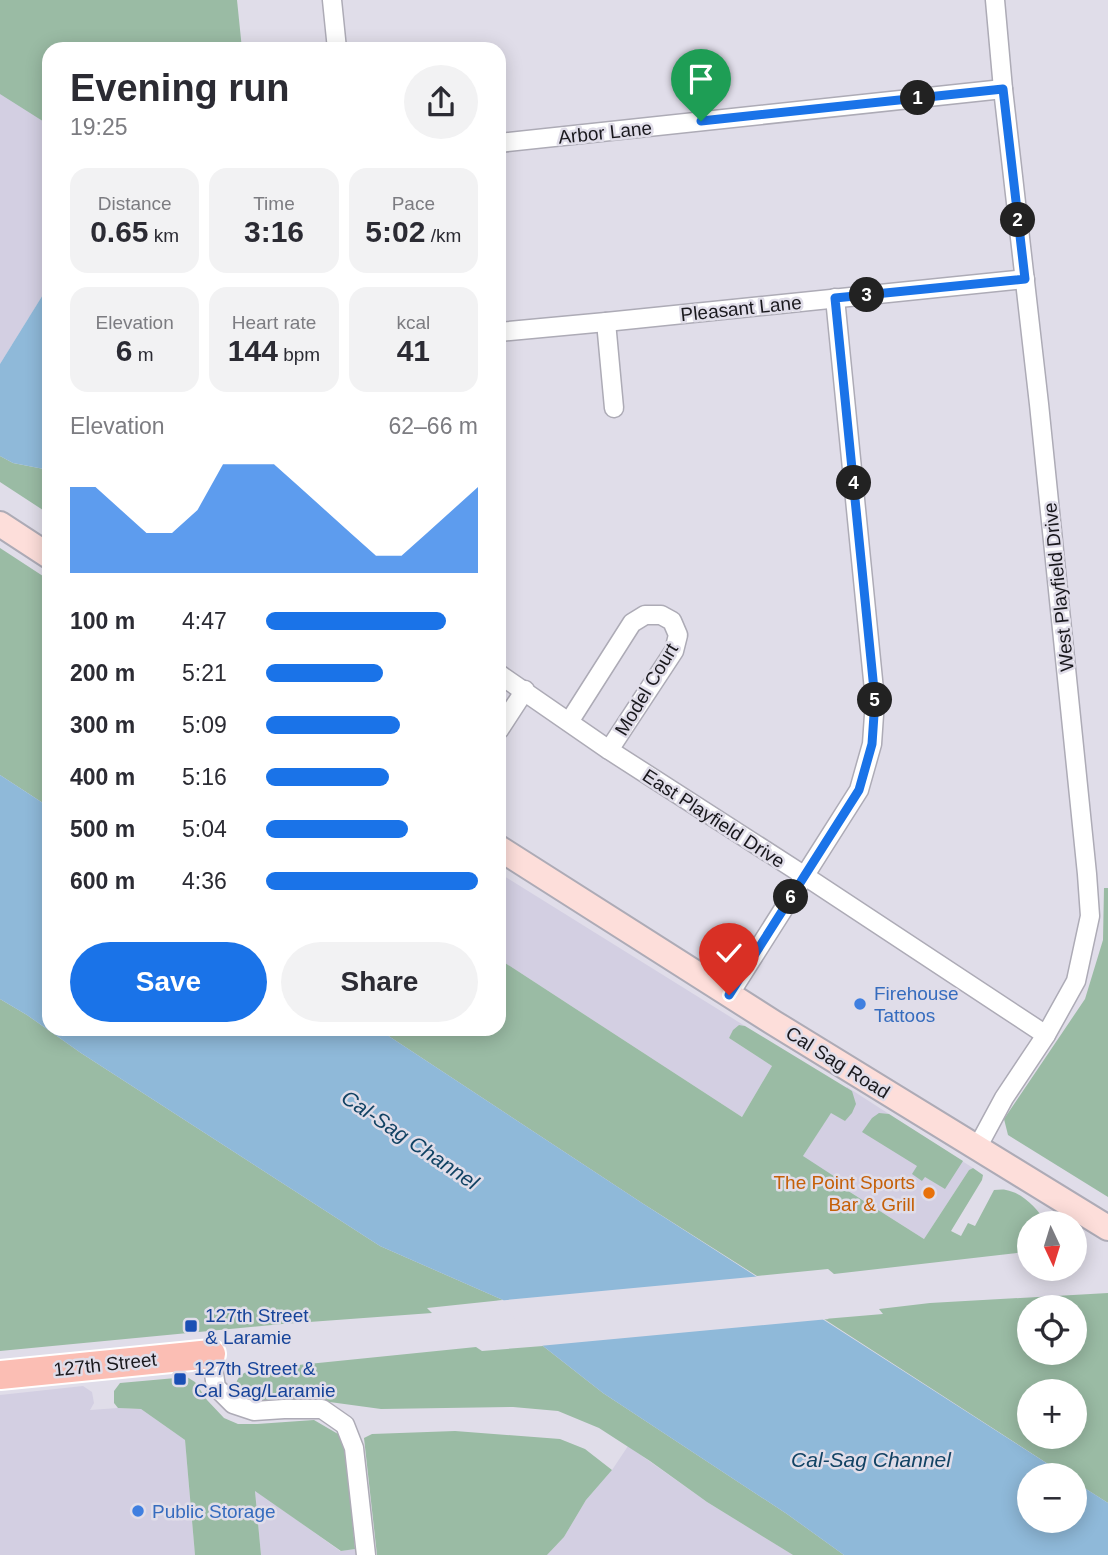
<!DOCTYPE html>
<meta charset="utf-8">
<style>
:root{--surface:#fff;--page:#f2f2f3;--text:#2b2b33;--muted:#7c7c81;--accent:#1a73e8}
body{margin:0;font-family:Arial,sans-serif;background:var(--page);color:var(--text);height:100vh;display:flex;flex-direction:column;font-size:26px;white-space:nowrap}
*{box-sizing:border-box;margin:0}
p{font-size:23px;color:var(--muted)}
.icon{flex:none;width:38px;height:38px;fill:none;stroke:currentColor;stroke-width:2;stroke-linecap:round;stroke-linejoin:round}
.map{position:relative;flex:1;overflow:hidden}
.drawer{position:absolute;left:42px;top:42px;width:464px;height:994px;display:flex;flex-direction:column;background:var(--surface);border-radius:21px;box-shadow:0 4px 18px #0003}
.drawer>*{flex:none}
.needle{width:46px;rotate:176deg}
.controls{position:absolute;left:1017px;top:1211px;display:grid;gap:14px}
.controls a{display:grid;place-items:center;width:70px;height:70px;border-radius:50%;background:var(--surface);box-shadow:0 4px 18px #0003;font-size:35px}
.pin{position:absolute;display:grid;place-items:center;width:60px;height:60px;color:#fff;margin:-72px -30px;border-radius:50% 50% 50% 0;rotate:-45deg;box-shadow:0 0 7px #0007}
.pin .icon{rotate:45deg}
.km{position:absolute;width:35px;height:35px;margin:-18px;border-radius:50%;background:#222;color:#fff;font-size:19px;line-height:35px;text-align:center}
.round{display:grid;place-items:center;flex:none;width:74px;height:74px;border-radius:37px;background:var(--page)}
.overview{display:flex;align-items:center;justify-content:space-between;height:119px;padding:0 28px}
h1{font-size:38px;font-weight:700;line-height:52px}
.figures{display:grid;grid-template-columns:repeat(3,1fr);gap:10px;height:119px;padding:7px 28px}
.figures div{display:grid;align-content:center;border-radius:18px;background:var(--page);text-align:center}
.figures b{font-size:30px;font-weight:700}
.figures small{font-size:19px;font-weight:400}
.figures p{font-size:19px}
.chart{height:196px;padding:14px 28px}
.chart p{display:flex;justify-content:space-between}
.chart svg{width:100%;height:126px;margin-top:7px;fill:var(--accent);opacity:.7}
.button{display:flex;gap:14px;margin-top:auto;padding:14px 28px}
.button a{flex:1;height:80px;border-radius:42px;background:var(--accent);color:#fff;font-size:28px;font-weight:700;line-height:80px;text-align:center}
.button a+a{background:var(--page);color:var(--text)}
ul{padding:0 28px;list-style:none;font-size:23px}
li{display:grid;grid-template-columns:112px 84px 1fr;align-items:center;height:52px}
li i{height:18px;border-radius:9px;background:var(--accent)}
.map>svg:first-child{display:block}
.built{fill:#d3cfe2}
.green{fill:#9abba4;fill-rule:evenodd}
.water{fill:#8fb9d9}
.pier{fill:#e0dde9}
.lines{fill:none;stroke-linecap:round;stroke-linejoin:round}
.street-casing{stroke:#adabb6;stroke-width:21}
.secondary-casing{stroke:#adabb6;stroke-width:28}
.primary-casing{stroke:#fff;stroke-width:32}
.street{stroke:#fff;stroke-width:18}
.secondary{stroke:#fddeda;stroke-width:24}
.primary{stroke:#fbbeb4;stroke-width:28}
.route-casing{stroke:#fff;stroke-width:14}
.route{stroke:#1a73e8;stroke-width:9}
.shop-dot{fill:#3f7fe0;stroke:#e0dde9;stroke-width:2.5}
.food-dot{fill:#e8710a;stroke:#e0dde9;stroke-width:2.5}
.transit-dot{fill:#1a4fb4;stroke:#e0dde9;stroke-width:2.5}
.labels{text-anchor:middle;stroke-width:5;stroke-linejoin:round;paint-order:stroke}
.street-label{font-size:19px;fill:#19181d;stroke:#e0dde9}
.shop-label{font-size:19px;fill:#366cbe;stroke:#e0dde9;text-anchor:start}
.food-label{font-size:19px;fill:#c56008;stroke:#e0dde9;text-anchor:end}
.transit-label{font-size:19px;fill:#164399;stroke:#e0dde9;text-anchor:start}
.water-label{font-size:21px;font-style:italic;fill:#124364;stroke:#e0dde9}
</style>
<div class="map">
<svg width="1108" height="1555" viewBox="0 0 1108 1555">
<rect width="100%" height="100%" fill="#e0dde9"/>
<g class="built">
<path d="M 0,0 L 49,49 L 49,285 L 0,364 Z"/>
<path d="M 499,873 L 745,1026 L 739,1025 L 729,1038 L 772,1066 L 742,1117 L 499,959 Z"/>
<path d="M 847,1087 L 973,1168 L 969,1170 L 924,1239 L 841,1186 L 803,1156 Z"/>
<path d="M 83,1386 L 92,1392 L 94,1403 L 90,1410 L 118,1408 L 141,1409 L 185,1440 L 195,1555 L 0,1555 L 0,1395 Z"/>
<path d="M 628,1446 L 707,1502 L 793,1555 L 547,1555 L 564,1537 L 586,1500 L 612,1470 Z"/>
<path d="M 255,1490 L 340,1551 L 355,1549 L 356,1555 L 261,1555 Z"/>
</g>
<g class="green">
<path d="M 0,0 L 237,0 L 242,49 L 49,49 L 49,125 L 0,94 Z"/>
<path d="M 0,456 L 13,463 L 49,470 L 49,514 L 0,482 Z"/>
<path d="M 0,548 L 49,580 L 49,807 L 0,775 Z"/>
<path d="M 1104,888 L 1108,888 L 1108,1197 L 1008,1135 L 1004,1119 L 1085,999 L 1103,940 Z"/>
<path d="M 499,959 L 742,1117 L 772,1066 L 729,1038 L 733,1030 L 739,1025 L 745,1026 L 852,1091 L 856,1104 L 852,1113 L 845,1121 L 831,1113 L 803,1156 L 843,1182 L 842,1187 L 924,1239 L 969,1170 L 973,1168 L 983,1175 L 982,1180 L 951,1231 L 961,1236 L 968,1223 L 975,1226 L 994,1190 C 998,1190 1002,1189 1006,1190 C 1023,1193 1038,1209 1046,1223 L 1029,1223 L 1029,1250 L 1017,1253 L 834,1274 L 828,1269 L 757,1276 L 642,1203 L 378,1029 L 499,1029 Z"/>
<path d="M 0,999 L 27,1015 L 81,1053 L 380,1246 L 503,1300 L 427,1308 L 432,1313 L 282,1324 L 0,1351 Z"/>
<path d="M 879,1113 L 889,1114 L 963,1161 L 945,1189 L 925,1177 L 922,1181 L 912,1174 L 917,1166 L 862,1132 L 872,1118 Z"/>
<path d="M 1108,1293 L 1108,1503 L 1075,1482 L 1074,1475 L 1065,1475 L 824,1319 L 883,1314 L 879,1309 L 930,1303 ZM 1029,1307 L 1074,1307 L 1074,1353 L 1029,1353 ZM 1029,1391 L 1074,1391 L 1074,1437 L 1029,1437 Z"/>
<path d="M 543,1346 L 603,1393 L 787,1514 L 844,1555 L 793,1555 L 707,1502 L 650,1461 L 599,1428 L 558,1411 L 513,1407 L 381,1409 L 315,1400 L 246,1401 L 235,1390 C 236,1379 239,1375 250,1370 L 476,1347 L 482,1351 Z"/>
<path d="M 187,1377 L 195,1382 L 207,1400 L 224,1418 L 238,1424 L 257,1424 L 314,1420 L 338,1434 L 346,1451 L 355,1549 L 341,1551 L 255,1491 L 261,1555 L 195,1555 L 185,1440 L 141,1409 L 118,1408 L 114,1403 L 114,1391 L 120,1383 Z"/>
<path d="M 455,1431 L 560,1439 L 585,1449 L 612,1470 L 586,1500 L 564,1537 L 547,1555 L 377,1555 L 364,1438 L 372,1434 Z"/>
</g>
<g class="water">
<path d="M 49,285 L 49,470 L 13,463 L 0,456 L 0,364 Z"/>
<path d="M 0,775 L 49,807 L 49,1029 L 378,1029 L 642,1203 L 1065,1475 L 1029,1475 L 1029,1521 L 1074,1521 L 1075,1482 L 1108,1503 L 1108,1555 L 844,1555 L 787,1514 L 603,1393 L 543,1346 L 503,1300 L 380,1246 L 81,1053 L 27,1015 L 0,999 Z"/>
</g>
<path class="pier" d="M 762,1276 L 829,1319 L 539,1346 L 501,1303 L 496,1301 Z"/>
<g class="lines">
<g class="street-casing">
<g id="street">
<path d="M 332,0 L 337,49"/>
<path d="M 499,143 L 1003,89"/>
<path d="M 606,322 L 614,408"/>
<path d="M 499,332 L 606,322 L 1025,279"/>
<path d="M 499,674 L 609,750 L 805,876 L 1046,1035"/>
<path d="M 569,722 L 632,623 L 645,615 L 661,615 L 672,621 L 678,635 L 674,651 L 609,750"/>
<path d="M 499,730 L 525,690"/>
<path d="M 729,995 L 859,790 L 872,744 L 875,700 L 835,298"/>
<path d="M 977,1148 L 1004,1098 L 1046,1035 L 1076,981 L 1090,916 L 1087,874 L 1039,404 L 1003,89 L 995,0"/>
<path d="M 211,1354 L 216,1387 L 233,1404 L 254,1411 L 284,1409 L 322,1409 L 345,1425 L 354,1448 L 366,1555"/>
</g>
</g>
<g class="secondary-casing">
<g id="secondary">
<path d="M 0,524 L 49,556"/>
<path d="M 499,848 L 774,1023 L 1108,1228"/>
</g>
</g>
<g class="primary-casing">
<path id="primary" d="M 0,1375 L 211,1354"/>
</g>
<use href="#street" class="street"/>
<use href="#secondary" class="secondary"/>
<use href="#primary" class="primary"/>
</g>
<g class="lines">
<g class="route-casing">
<path id="route" d="M 701,121 L 1003,89 L 1025,279 L 835,298 L 875,700 L 872,744 L 859,790 L 729,995"/>
</g>
<use href="#route" class="route"/>
</g>
<g class="shop-dot">
<circle cx="860" cy="1004" r="7"/>
<circle cx="138" cy="1511" r="7"/>
</g>
<circle class="food-dot" cx="929" cy="1193" r="7"/>
<g class="transit-dot">
<rect x="184" y="1319" width="14" height="14" rx="3.5"/>
<rect x="173" y="1372" width="14" height="14" rx="3.5"/>
</g>
<g class="labels">
<g class="street-label">
<text transform="translate(605 132) rotate(-6)" y="7">Arbor Lane</text>
<text transform="translate(741 308) rotate(-6)" y="7">Pleasant Lane</text>
<text transform="translate(1058 587) rotate(-96)" y="7">West Playfield Drive</text>
<text transform="translate(646 689) rotate(-59)" y="7">Model Court</text>
<text transform="translate(714 818) rotate(33)" y="7">East Playfield Drive</text>
<text transform="translate(838 1062) rotate(32)" y="7">Cal Sag Road</text>
<text transform="translate(105 1364) rotate(-6)" y="7">127th Street</text>
</g>
<g class="shop-label">
<text x="874" y="1000">Firehouse<tspan x="874" dy="22">Tattoos</tspan></text>
<text x="152" y="1518">Public Storage</text>
</g>
<g class="food-label">
<text x="915" y="1189">The Point Sports<tspan x="915" dy="22">Bar &amp; Grill</tspan></text>
</g>
<g class="transit-label">
<text x="205" y="1322">127th Street<tspan x="205" dy="22">&amp; Laramie</tspan></text>
<text x="194" y="1375">127th Street &amp;<tspan x="194" dy="22">Cal Sag/Laramie</tspan></text>
</g>
<g class="water-label">
<text transform="translate(410 1140) rotate(34)" y="7">Cal-Sag Channel</text>
<text x="871" y="1467">Cal-Sag Channel</text>
</g>
</g>
</svg>
<div class="controls">
<a><svg class="needle" viewBox="-14 -14 28 28"><path d="M0-13l5 13h-10z" fill="#e53935"/><path d="M0 13l5-13h-10z" fill="#7c7c81"/></svg></a>
<a><svg class="icon" aria-label="locate" viewBox="0 0 24 24"><circle cx="12" cy="12" r="6"/><path d="M12 2v4M12 18v4M2 12h4M18 12h4"/></svg></a>
<a>+</a>
<a>−</a>
</div>
<div class="pin" style="left:701px;top:121px;background:#1e9e55"><svg class="icon" aria-label="arrive" viewBox="0 0 24 24"><path d="M6 21V4h12l-3 4 3 4H6"/></svg></div>
<div class="pin" style="left:729px;top:995px;background:#d93025"><svg class="icon" aria-label="check" viewBox="0 0 24 24"><path d="M5 12l5 5 9-10"/></svg></div>
<b class="km" style="left:918px;top:98px">1</b>
<b class="km" style="left:1018px;top:220px">2</b>
<b class="km" style="left:867px;top:295px">3</b>
<b class="km" style="left:854px;top:483px">4</b>
<b class="km" style="left:875px;top:700px">5</b>
<b class="km" style="left:791px;top:897px">6</b>
<section class="drawer">
<div class="overview"><div><h1>Evening run</h1><p>19:25</p></div><a class="round"><svg class="icon" aria-label="share" viewBox="0 0 24 24"><path d="M12 15V3M7 8l5-5 5 5M5 13v7h14v-7"/></svg></a></div>
<div class="figures">
<div><p>Distance</p><b>0.65<small> km</small></b></div>
<div><p>Time</p><b>3:16</b></div>
<div><p>Pace</p><b>5:02<small> /km</small></b></div>
</div>
<div class="figures">
<div><p>Elevation</p><b>6<small> m</small></b></div>
<div><p>Heart rate</p><b>144<small> bpm</small></b></div>
<div><p>kcal</p><b>41</b></div>
</div>
<div class="chart"><p><span>Elevation</span>62–66 m</p>
<svg viewBox="0 0 160 44" preserveAspectRatio="none"><path d="M0 44V14L10 14L20 22L30 30L40 30L50 22L60 6L70 6L80 6L90 14L100 22L110 30L120 38L130 38L140 30L150 22L160 14V44z"/></svg>
</div>
<ul>
<li><b>100 m</b>4:47<i style="width:85%"></i></li>
<li><b>200 m</b>5:21<i style="width:55%"></i></li>
<li><b>300 m</b>5:09<i style="width:63%"></i></li>
<li><b>400 m</b>5:16<i style="width:58%"></i></li>
<li><b>500 m</b>5:04<i style="width:67%"></i></li>
<li><b>600 m</b>4:36<i style="width:100%"></i></li>
</ul>
<div class="button"><a>Save</a><a>Share</a></div>
</section>
</div>
